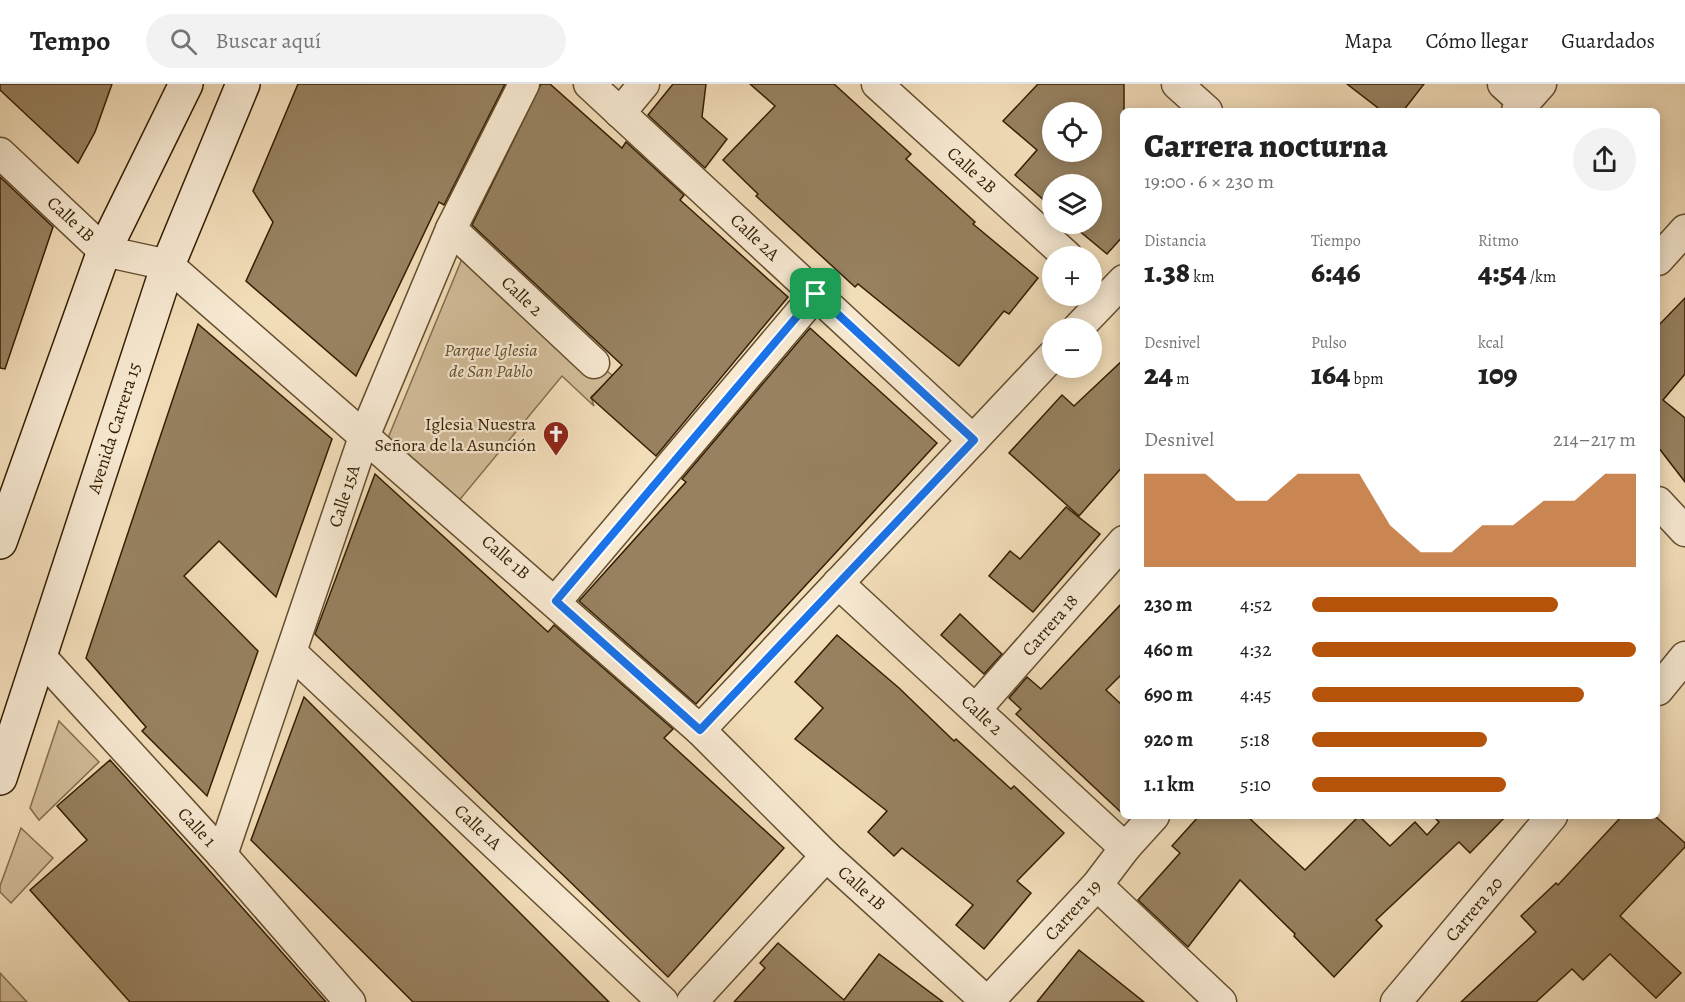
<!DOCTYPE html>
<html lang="es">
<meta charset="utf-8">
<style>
:root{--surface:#fff;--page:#f2f2f2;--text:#222;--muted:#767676;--line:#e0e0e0;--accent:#b45309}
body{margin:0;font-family:Alegreya,serif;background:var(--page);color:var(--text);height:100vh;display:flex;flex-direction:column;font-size:22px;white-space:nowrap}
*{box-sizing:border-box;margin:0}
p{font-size:20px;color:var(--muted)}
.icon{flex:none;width:33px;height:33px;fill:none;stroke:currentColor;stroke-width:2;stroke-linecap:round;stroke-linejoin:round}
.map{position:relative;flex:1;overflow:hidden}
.side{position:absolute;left:1120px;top:24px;width:540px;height:711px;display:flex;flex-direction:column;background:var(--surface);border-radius:9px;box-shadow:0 3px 15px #0003}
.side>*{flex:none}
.buttons{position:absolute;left:1042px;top:18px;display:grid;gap:12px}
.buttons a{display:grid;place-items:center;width:60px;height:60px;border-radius:50%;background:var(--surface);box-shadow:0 3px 15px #0003;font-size:30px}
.pin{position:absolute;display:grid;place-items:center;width:51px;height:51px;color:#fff;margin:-26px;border-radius:12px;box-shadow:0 3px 9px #0006}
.round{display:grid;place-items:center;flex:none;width:63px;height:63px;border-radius:32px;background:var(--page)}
.headline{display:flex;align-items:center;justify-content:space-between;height:102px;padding:0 24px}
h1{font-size:33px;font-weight:800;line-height:45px}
.metrics{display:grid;grid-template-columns:repeat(3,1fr);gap:9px;height:102px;padding:6px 24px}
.metrics div{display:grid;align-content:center}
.metrics b{font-size:30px;font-weight:800}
.metrics small{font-size:16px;font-weight:400}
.metrics p{font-size:16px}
.chart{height:168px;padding:12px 24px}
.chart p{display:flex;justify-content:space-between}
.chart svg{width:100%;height:108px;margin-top:6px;fill:var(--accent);opacity:.7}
ul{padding:0 24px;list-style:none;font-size:20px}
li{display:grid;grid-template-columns:96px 72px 1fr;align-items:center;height:45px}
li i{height:15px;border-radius:8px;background:var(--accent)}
header{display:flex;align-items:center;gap:36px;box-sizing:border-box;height:84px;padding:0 30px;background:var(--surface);border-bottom:2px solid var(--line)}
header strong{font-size:28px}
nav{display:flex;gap:33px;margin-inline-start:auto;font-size:21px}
.search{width:420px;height:54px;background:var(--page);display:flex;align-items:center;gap:15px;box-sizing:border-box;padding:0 21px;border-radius:33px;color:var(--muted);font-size:22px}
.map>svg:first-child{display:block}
.green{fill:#d2bd9a;stroke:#836e4d;stroke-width:1.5}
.building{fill:#978160;stroke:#341e00;stroke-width:1.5;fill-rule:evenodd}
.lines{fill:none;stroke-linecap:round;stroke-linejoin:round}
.street-casing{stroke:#644e2e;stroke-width:33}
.secondary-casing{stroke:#341e00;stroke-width:36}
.street{stroke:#f7e9d2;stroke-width:30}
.secondary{stroke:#f7e9d2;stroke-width:33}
.route-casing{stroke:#fff;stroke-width:12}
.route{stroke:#1a73e8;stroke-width:8}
.labels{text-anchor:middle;stroke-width:4.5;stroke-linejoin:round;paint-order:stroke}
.street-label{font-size:18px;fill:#341e00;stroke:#f7e9d2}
.park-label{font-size:18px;font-style:italic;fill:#634e2e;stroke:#f7e9d2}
.poi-label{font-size:18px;fill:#341e00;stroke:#f7e9d2;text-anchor:end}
</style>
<header>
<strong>Tempo</strong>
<div class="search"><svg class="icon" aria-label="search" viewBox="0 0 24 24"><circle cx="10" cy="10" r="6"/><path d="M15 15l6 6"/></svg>Buscar aquí</div>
<nav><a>Mapa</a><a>Cómo llegar</a><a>Guardados</a></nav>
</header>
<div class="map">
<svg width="1685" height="918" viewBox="0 0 1685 918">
<rect width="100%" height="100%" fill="#f2ddb9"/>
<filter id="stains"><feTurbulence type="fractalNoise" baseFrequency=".00333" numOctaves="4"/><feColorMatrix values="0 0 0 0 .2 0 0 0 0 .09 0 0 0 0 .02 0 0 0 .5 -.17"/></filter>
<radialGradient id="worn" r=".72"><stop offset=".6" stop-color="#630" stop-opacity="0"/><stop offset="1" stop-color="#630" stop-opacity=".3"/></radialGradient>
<g class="green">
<path d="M 464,170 L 613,292 L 591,313 L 594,322 L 562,292 L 457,419 L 388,354 Z"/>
<path d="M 59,637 L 99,678 L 39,736 L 30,724 Z"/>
<path d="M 21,744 L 53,774 L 11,819 L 0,808 L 0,802 Z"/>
<path d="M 0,889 L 27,918 L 0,918 Z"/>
</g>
<g class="building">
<path d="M 0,0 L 112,0 L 95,48 L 78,79 L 0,6 Z"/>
<path d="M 298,0 L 505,0 L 444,121 L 439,118 L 356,292 L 246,197 L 273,138 L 253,107 Z"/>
<path d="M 541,0 L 550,0 L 622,64 L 626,58 L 684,111 L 680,116 L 788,213 L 656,372 L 591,314 L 622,281 L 472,141 Z"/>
<path d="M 673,0 L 706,0 L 702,33 L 727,55 L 705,84 L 648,31 Z"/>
<path d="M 750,0 L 834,0 L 911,70 L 906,75 L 975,138 L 973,140 L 1038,194 L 1009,230 L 1004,227 L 959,282 L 858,200 L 855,203 L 756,112 L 758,110 L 723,76 L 775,22 Z"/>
<path d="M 1038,0 L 1124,0 L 1124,151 L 1107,170 L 1071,140 L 1092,140 L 1092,100 L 1053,100 L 1053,124 L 1015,91 L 1037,66 L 1003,37 ZM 1053,28 L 1092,28 L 1092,68 L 1053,68 Z"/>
<path d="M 1347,0 L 1424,0 L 1403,27 L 1382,27 Z"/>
<path d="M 0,93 L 53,143 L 5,285 L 0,284 Z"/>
<path d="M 1685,214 L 1685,290 L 1663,316 L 1685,334 L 1685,398 L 1658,363 L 1658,242 Z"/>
<path d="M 198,240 L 332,355 L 276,513 L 219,457 L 184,492 L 258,567 L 207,712 L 142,647 L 146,643 L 86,574 Z"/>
<path d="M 810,244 L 937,359 L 696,620 L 579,517 L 686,398 L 682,395 Z"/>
<path d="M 1124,275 L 1124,381 L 1079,432 L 1009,369 L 1062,311 L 1074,322 Z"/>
<path d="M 375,390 L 548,548 L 554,541 L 673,645 L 664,654 L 784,764 L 668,893 L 315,550 Z"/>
<path d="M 1066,423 L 1100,450 L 1033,528 L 989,492 L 1010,467 L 1020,475 Z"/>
<path d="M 1124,517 L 1124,588 L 1106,606 L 1124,623 L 1124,731 L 1016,630 L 1021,625 L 1009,614 L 1027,593 L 1041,605 Z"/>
<path d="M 960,530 L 1002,570 L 984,590 L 941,551 Z"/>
<path d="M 837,551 L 899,604 L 954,657 L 956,655 L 1011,705 L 1014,702 L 1064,749 L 1017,797 L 1031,809 L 984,865 L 956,841 L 973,821 L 902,764 L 894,772 L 868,748 L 887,727 L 795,655 L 823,624 L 795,598 Z"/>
<path d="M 304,613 L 609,918 L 413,918 L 251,756 Z"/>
<path d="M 110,676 L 184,758 L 326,918 L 130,918 L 30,806 L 87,756 L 57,722 Z"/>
<path d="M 1199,732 L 1247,732 L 1305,786 L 1359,732 L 1390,762 L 1415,738 L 1427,751 L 1439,738 L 1433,732 L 1506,732 L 1470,769 L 1459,758 L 1376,836 L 1382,842 L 1334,893 L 1294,852 L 1295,850 L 1240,796 L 1188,863 L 1138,816 L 1180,769 L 1172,762 Z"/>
<path d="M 1622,732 L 1655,732 L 1685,759 L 1685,763 L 1620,832 L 1681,889 L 1656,914 L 1610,870 L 1583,896 L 1572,885 L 1536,918 L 1461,918 L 1536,848 L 1521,832 L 1556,799 L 1558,801 Z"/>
<path d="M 778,859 L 844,916 L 879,870 L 943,918 L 734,918 L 765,884 L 760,879 Z"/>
<path d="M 1079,866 L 1144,918 L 1037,918 Z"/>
</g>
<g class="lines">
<g class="street-casing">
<g id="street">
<path d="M 589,0 L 973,356"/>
<path d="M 877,0 L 1067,172"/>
<path d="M 1177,0 L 1207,27"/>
<path d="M 1503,0 L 1524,19"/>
<path d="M 1517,27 L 1541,0"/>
<path d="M 620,29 L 644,0"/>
<path d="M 0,69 L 104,167 L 168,181 L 700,646 L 826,772 L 987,918"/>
<path d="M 451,145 L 594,279"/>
<path d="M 1658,176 L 1685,146"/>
<path d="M 1078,244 L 1124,196"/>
<path d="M 1658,418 L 1685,447"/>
<path d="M 838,499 L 1125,764"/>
<path d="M 556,517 L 816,210"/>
<path d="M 292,569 L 663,918"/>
<path d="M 40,572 L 222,771 L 350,918"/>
<path d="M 1658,606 L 1685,573"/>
<path d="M 976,625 L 1124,457"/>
<path d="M 700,646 L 1053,271"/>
<path d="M 222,771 L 365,350 L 451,145 L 524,0"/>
<path d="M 1097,801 L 1221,918"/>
<path d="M 692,918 L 826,772"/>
<path d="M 988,918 L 1097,801 L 1125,764 L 1154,732"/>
<path d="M 1396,918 L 1552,732"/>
</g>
</g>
<g class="secondary-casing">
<g id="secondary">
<path d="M 0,458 L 104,167 L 186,0"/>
<path d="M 0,694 L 168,181 L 243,0"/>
</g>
</g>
<use href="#street" class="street"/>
<use href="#secondary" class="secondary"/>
</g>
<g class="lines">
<g class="route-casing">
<path id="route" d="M 816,210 L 974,356 L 700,646 L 556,517 Z"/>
</g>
<use href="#route" class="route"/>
</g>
<defs>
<g id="church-pin" transform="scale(1.35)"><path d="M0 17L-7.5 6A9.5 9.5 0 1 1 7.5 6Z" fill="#8f2418" stroke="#f7e9d2"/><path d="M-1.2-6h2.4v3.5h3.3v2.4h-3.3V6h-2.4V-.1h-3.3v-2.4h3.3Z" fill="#fff"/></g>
</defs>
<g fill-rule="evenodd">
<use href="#church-pin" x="556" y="350"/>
</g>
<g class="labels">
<g class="street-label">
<text transform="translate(972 86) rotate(42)" y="6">Calle 2B</text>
<text transform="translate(71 135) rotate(43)" y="6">Calle 1B</text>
<text transform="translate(755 153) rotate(43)" y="6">Calle 2A</text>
<text transform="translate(522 212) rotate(43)" y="6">Calle 2</text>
<text transform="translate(114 344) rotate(-72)" y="6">Avenida Carrera 15</text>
<text transform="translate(344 412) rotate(-72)" y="6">Calle 15A</text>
<text transform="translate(506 473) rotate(41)" y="6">Calle 1B</text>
<text transform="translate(1050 541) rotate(-49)" y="6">Carrera 18</text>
<text transform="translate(982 631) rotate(43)" y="6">Calle 2</text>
<text transform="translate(197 743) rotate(47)" y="6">Calle 1</text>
<text transform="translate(478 743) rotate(43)" y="6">Calle 1A</text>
<text transform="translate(862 804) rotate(42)" y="6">Calle 1B</text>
<text transform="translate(1474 825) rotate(-50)" y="6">Carrera 20</text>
<text transform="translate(1073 826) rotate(-48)" y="6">Carrera 19</text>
</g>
<g class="park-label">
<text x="491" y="272">Parque Iglesia<tspan x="491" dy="21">de San Pablo</tspan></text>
</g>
<g class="poi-label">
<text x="536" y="346">Iglesia Nuestra<tspan x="536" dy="21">Señora de la Asunción</tspan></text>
</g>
</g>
<rect width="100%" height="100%" filter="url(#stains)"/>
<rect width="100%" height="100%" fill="url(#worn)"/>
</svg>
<div class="buttons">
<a><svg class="icon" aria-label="locate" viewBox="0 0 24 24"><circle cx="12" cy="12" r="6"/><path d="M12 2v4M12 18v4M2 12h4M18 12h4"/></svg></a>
<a><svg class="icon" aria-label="layers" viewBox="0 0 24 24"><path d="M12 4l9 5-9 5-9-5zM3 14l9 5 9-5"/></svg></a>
<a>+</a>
<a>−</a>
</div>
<div class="pin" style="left:816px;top:210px;background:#1e9e55"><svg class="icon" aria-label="arrive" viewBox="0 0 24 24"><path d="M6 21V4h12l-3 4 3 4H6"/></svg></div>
<section class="side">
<div class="headline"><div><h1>Carrera nocturna</h1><p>19:00 · 6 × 230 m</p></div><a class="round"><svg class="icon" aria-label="share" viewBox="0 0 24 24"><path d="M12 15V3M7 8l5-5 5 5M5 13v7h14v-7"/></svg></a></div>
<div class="metrics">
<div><p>Distancia</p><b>1.38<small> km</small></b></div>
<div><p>Tiempo</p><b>6:46</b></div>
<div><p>Ritmo</p><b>4:54<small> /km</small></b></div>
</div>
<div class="metrics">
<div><p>Desnivel</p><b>24<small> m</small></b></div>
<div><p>Pulso</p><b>164<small> bpm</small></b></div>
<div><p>kcal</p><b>109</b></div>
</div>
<div class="chart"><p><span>Desnivel</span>214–217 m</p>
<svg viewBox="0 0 160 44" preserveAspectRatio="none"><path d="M0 44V6L10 6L20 6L30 17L40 17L50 6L60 6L70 6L80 27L90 38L100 38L110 27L120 27L130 17L140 17L150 6L160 6V44z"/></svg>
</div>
<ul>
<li><b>230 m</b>4:52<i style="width:76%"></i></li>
<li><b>460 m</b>4:32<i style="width:100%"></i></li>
<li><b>690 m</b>4:45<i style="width:84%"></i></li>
<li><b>920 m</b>5:18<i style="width:54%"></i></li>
<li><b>1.1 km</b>5:10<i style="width:60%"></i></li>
</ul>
</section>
</div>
